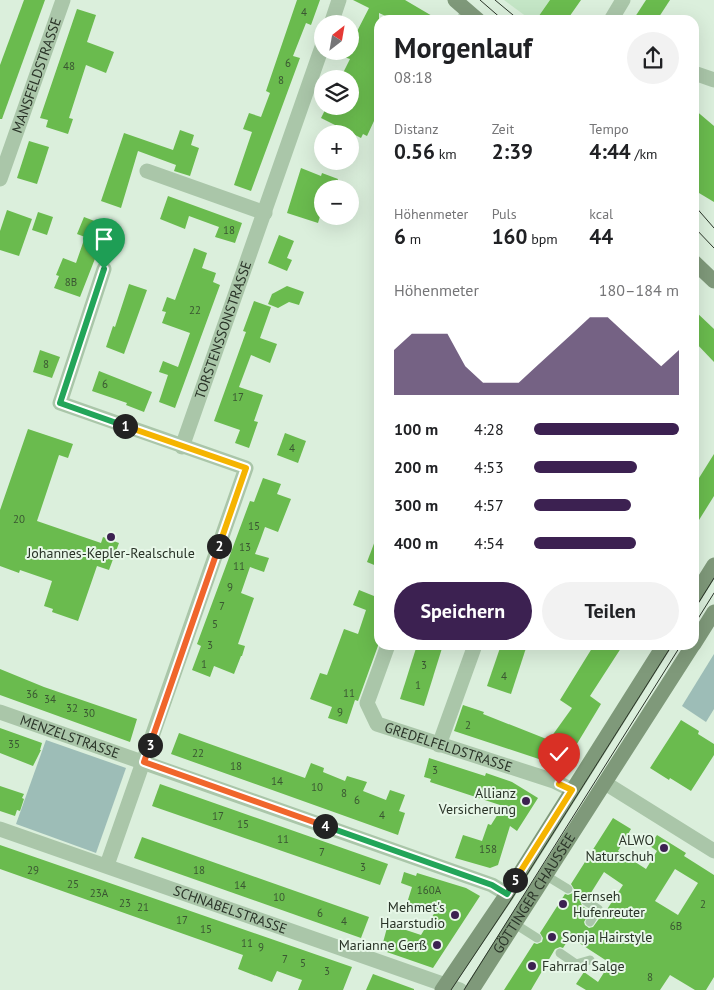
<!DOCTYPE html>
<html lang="de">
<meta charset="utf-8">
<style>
:root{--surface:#fff;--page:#f2f2f2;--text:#202124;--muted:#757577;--accent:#3c2151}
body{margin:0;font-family:"PT Sans",sans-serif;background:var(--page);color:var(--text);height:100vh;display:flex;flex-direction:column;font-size:19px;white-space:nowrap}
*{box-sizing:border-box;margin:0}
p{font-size:16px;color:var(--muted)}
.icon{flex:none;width:28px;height:28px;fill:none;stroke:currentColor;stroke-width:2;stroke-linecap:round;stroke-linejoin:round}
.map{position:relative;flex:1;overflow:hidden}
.sheet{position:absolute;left:374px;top:15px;width:325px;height:635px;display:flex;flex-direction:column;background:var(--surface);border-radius:15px;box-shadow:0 5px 20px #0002}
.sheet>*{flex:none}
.needle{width:32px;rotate:31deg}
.controls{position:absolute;left:314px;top:15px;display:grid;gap:10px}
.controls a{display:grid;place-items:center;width:45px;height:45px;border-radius:50%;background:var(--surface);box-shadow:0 5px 20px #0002;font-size:25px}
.pin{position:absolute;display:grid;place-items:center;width:42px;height:42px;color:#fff;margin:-51px -21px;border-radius:50% 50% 50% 0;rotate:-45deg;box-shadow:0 0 5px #0007}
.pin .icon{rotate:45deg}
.km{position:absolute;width:25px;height:25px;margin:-12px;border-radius:50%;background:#222;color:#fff;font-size:14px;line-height:25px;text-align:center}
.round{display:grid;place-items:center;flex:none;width:52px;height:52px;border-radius:26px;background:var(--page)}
.headline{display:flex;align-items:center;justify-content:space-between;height:85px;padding:0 20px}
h1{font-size:28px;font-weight:800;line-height:38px}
.stats{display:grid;grid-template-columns:repeat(3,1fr);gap:8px;height:85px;padding:5px 20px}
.stats div{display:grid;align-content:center}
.stats b{font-size:21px;font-weight:800}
.stats small{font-size:14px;font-weight:400}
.stats p{font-size:14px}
.chart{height:140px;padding:10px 20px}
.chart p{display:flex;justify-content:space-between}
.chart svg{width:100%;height:90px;margin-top:5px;fill:var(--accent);opacity:.7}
.action{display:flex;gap:10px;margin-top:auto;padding:10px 20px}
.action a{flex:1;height:58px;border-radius:30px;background:var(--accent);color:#fff;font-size:20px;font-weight:800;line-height:58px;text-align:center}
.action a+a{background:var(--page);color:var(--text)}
ul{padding:0 20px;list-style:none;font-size:16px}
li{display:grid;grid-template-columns:80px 60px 1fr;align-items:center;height:38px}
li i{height:12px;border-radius:6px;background:var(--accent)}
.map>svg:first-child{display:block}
.green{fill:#9dbdb7}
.plaza{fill:#c4e6c6}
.building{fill:#6abb4e;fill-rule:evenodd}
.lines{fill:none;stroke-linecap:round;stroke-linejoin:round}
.lane{stroke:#aac6a9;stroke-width:9}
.street{stroke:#aac6a9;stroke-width:15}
.secondary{stroke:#7f997a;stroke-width:15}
.tram{stroke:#2a3428;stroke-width:1}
.split-1-casing{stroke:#fff;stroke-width:10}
.split-2-casing{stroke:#fff;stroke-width:10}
.split-3-casing{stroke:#fff;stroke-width:10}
.split-4-casing{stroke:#fff;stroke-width:10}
.split-5-casing{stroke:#fff;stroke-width:10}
.split-6-casing{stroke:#fff;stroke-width:10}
.split-1{stroke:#22a559;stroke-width:6}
.split-2{stroke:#f5b400;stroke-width:6}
.split-3{stroke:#f0652b;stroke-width:6}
.split-4{stroke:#f0652b;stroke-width:6}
.split-5{stroke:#22a559;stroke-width:6}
.split-6{stroke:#f5b400;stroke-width:6}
.poi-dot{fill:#3c2151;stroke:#e7f7e8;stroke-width:2}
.labels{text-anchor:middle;stroke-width:4;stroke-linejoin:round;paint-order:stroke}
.number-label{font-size:11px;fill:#3a5632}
.street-label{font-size:14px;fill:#2a3428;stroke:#e7f7e8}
.poi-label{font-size:14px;fill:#2a3428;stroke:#e7f7e8;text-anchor:end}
</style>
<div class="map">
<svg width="714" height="990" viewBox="0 0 714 990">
<rect width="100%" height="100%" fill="#dbefdc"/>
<g class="green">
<path d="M 714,654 L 714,709 L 706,722 L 682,706 Z"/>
<path d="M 46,740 L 126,768 L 96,853 L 16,824 Z"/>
</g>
<path class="plaza" d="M 504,0 L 550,0 L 536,20 L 531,20 Z"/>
<g class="building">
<path d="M 24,0 L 45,0 L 2,119 L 0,119 L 0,65 Z"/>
<path d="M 297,0 L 320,0 L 311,25 L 306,23 L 293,56 L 300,58 L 251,191 L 234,185 L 252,132 L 243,129 L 249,113 L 261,117 L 270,93 L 266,91 Z"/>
<path d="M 353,0 L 405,0 L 439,20 L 394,20 L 379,13 L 379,123 L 374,121 L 367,136 L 363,134 L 361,138 L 321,118 L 327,106 L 350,106 L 350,79 L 340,79 L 350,59 L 344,57 L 347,51 L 350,51 L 350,45 L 369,8 Z"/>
<path d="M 550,0 L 581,0 L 567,20 L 563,20 L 556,16 L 554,20 L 536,20 Z"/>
<path d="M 646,0 L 670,0 L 657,20 L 633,20 Z"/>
<path d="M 77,9 L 96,15 L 87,42 L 114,52 L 106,73 L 86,65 L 69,118 L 73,119 L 68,134 L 46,127 L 48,120 L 40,118 Z"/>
<path d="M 694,109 L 714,126 L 714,202 L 694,190 Z"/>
<path d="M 180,130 L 194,135 L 191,145 L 199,148 L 190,176 L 174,171 L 176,165 L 138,151 L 121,208 L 101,201 L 124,133 L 173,150 Z"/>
<path d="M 29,141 L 49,147 L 37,184 L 17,178 Z"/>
<path d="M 301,168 L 321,176 L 322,173 L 338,179 L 335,189 L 322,189 L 322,210 L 318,223 L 287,213 Z"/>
<path d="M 168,196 L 242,223 L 235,243 L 215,237 L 219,227 L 189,216 L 185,229 L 160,219 Z"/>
<path d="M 7,210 L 32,219 L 19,256 L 0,250 L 0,231 Z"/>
<path d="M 38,212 L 53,217 L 47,235 L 32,230 Z"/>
<path d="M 84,217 L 113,228 L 103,253 L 98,251 L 80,297 L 54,288 L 59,276 L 56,275 L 63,258 L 76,263 L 85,237 L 77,234 Z"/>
<path d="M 279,235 L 294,241 L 287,258 L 292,260 L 287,271 L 268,263 Z"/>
<path d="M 194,248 L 207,253 L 202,268 L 216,273 L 213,282 L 220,285 L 175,408 L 159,402 L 168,375 L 159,372 L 163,361 L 178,367 L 190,333 L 162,323 L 166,312 L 162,311 L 167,297 L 175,300 Z"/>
<path d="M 129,284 L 147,290 L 124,354 L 106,347 L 113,326 L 115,327 Z"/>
<path d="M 287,286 L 304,292 L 299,305 L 289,302 L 278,308 L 268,304 L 272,294 Z"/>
<path d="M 254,301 L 271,307 L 260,338 L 277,344 L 270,363 L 251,355 L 239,387 L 263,395 L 254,421 L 258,422 L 249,448 L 235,443 L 240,430 L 214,421 L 246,332 L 243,331 Z"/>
<path d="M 694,310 L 714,329 L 714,362 L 694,341 Z"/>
<path d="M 40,350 L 60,357 L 52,378 L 33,372 Z"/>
<path d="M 99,371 L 152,392 L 144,412 L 126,405 L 127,403 L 92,391 Z"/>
<path d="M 28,429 L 73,444 L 68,458 L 59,455 L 37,521 L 101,543 L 103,537 L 119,543 L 109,570 L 97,566 L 78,621 L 52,612 L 53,609 L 44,606 L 52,581 L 20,570 L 19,573 L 0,566 L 0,510 Z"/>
<path d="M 285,433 L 306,441 L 298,463 L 277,455 Z"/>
<path d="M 714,454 L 714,496 L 694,528 L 694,486 Z"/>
<path d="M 263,478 L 281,484 L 277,494 L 291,499 L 278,532 L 265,527 L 260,541 L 255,554 L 269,558 L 264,572 L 250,567 L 241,593 L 254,598 L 238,644 L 245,646 L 242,656 L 241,656 L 234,674 L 214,666 L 210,677 L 192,670 L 201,646 L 197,644 L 250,501 L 254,502 Z"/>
<path d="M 378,533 L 379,533 L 379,567 L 367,562 Z"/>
<path d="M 359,590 L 379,598 L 379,643 L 358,701 L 355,700 L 347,724 L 328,718 L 332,707 L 310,699 L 320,673 L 327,675 L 344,629 L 358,634 L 366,610 L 353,605 Z"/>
<path d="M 417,645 L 443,645 L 424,706 L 400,699 Z"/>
<path d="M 501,645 L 527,645 L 511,694 L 487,686 Z"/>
<path d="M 594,645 L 623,645 L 590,696 L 601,704 L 563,767 L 454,731 L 463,705 L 484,712 L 483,714 L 549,740 L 572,708 L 560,700 Z"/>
<path d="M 0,669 L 44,687 L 137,719 L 130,742 L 0,695 Z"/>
<path d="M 681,720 L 699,731 L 698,734 L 714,744 L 714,755 L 691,791 L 670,778 L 669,780 L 650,768 Z"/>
<path d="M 0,728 L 42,743 L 40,750 L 41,750 L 33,766 L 0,753 Z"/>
<path d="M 179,733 L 305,778 L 311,763 L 324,768 L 323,772 L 345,781 L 347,776 L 367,782 L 363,791 L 386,800 L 390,790 L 405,795 L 399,811 L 405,813 L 398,835 L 171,754 Z"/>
<path d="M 429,758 L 485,776 L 486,773 L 512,782 L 538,798 L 517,831 L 510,826 L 498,865 L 490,868 L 455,858 L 463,835 L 482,841 L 488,824 L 491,825 L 503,806 L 430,782 L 431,779 L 424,777 Z"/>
<path d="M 160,784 L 388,864 L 380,885 L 152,806 Z"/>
<path d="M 0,786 L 24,794 L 22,798 L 24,799 L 20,811 L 17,810 L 15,816 L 0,811 Z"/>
<path d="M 613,818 L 631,829 L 618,851 L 646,869 L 657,851 L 650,846 L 657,835 L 686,853 L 684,856 L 714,875 L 714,977 L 706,990 L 695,990 L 670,975 L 660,990 L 586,990 L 576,984 L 584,972 L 598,982 L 610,963 L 570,937 L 563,948 L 560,947 L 555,949 L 531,990 L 504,990 L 534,943 L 537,944 L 542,942 L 543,938 L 540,933 L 565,894 L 568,895 L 573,893 L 574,889 L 571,884 ZM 675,869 L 698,883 L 678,915 L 655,901 ZM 604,872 L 623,885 L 602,917 L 601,916 L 593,927 L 589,928 L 585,925 L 584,922 L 590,911 L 582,906 L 580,900 L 584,895 L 589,896 Z"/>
<path d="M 142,837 L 369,917 L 361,938 L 134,858 Z"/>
<path d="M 0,845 L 352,967 L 343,990 L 298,990 L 302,980 L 277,971 L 272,982 L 238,969 L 243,955 L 0,869 Z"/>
<path d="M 404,872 L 416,876 L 417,873 L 466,888 L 480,896 L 433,968 L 381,950 L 388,924 L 421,935 L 435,912 L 407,903 L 412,887 L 401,883 Z"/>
<path d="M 373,974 L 414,989 L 414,990 L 366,990 Z"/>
</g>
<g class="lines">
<g class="lane">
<path d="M 461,20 L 466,8"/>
<path d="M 545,875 L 568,889"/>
<path d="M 586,901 L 598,909 L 590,922"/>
<path d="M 515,924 L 537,938"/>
<path d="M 560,953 L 576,964 L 590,960"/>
</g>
<g class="street">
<path d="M 611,20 L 623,0"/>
<path d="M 331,24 L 339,0"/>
<path d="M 694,73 L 714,80"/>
<path d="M 147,171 L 265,213"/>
<path id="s1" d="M 0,179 L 63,0"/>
<path d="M 104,269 L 60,403 L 246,468 L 107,865"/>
<path id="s2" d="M 182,447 L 322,47"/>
<path id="s3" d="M 388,645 L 367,703 L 377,724 L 554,781 L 572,790"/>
<path id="s4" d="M 0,712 L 492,885 L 507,894"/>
<path d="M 439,745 L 475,645"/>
<path d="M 605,783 L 714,851"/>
<path id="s5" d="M 0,829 L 460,990"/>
</g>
<g class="secondary">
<path d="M 455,0 L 478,20"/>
<path d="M 694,262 L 714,281"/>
<path d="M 694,597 L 714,565"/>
<path d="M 694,644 L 714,612"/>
<path d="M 442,990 L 507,894 L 664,645"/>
<path id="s6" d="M 472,990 L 693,645"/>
</g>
<g class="tram">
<path d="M 480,0 L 503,20"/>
<path d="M 495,0 L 519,20"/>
<path d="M 694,205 L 714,228"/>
<path d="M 694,227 L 714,248"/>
<path d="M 694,610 L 714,578"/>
<path d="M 694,625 L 714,593"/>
<path d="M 451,990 L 509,903 L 672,645"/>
<path d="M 464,990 L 681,645"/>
</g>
</g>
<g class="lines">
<g class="split-1-casing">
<path id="split-1" d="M 104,269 L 60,403 L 125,426"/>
</g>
<g class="split-2-casing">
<path id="split-2" d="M 125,426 L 246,468 L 219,546"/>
</g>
<g class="split-3-casing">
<path id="split-3" d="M 150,745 L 219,546"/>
</g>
<g class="split-4-casing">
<path id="split-4" d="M 150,745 L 144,762 L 325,826"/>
</g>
<g class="split-5-casing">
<path id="split-5" d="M 325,826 L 492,885 L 507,894 L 515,880"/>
</g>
<g class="split-6-casing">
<path id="split-6" d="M 515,880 L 572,790 L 559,784"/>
</g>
<use href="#split-1" class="split-1"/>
<use href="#split-2" class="split-2"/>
<use href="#split-3" class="split-3"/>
<use href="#split-4" class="split-4"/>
<use href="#split-5" class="split-5"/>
<use href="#split-6" class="split-6"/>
</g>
<g class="poi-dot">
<circle cx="111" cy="537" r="5"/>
<circle cx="526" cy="801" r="5"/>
<circle cx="664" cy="848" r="5"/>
<circle cx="563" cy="904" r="5"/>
<circle cx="455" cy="915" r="5"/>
<circle cx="552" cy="937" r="5"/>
<circle cx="437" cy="945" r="5"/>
<circle cx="532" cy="966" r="5"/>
</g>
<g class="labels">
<g class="number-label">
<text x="304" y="16">4</text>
<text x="288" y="67">6</text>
<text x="69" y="70">48</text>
<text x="281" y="84">8</text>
<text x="229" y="234">18</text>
<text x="71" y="286">8B</text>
<text x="195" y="314">22</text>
<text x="46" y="368">8</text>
<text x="105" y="388">6</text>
<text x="238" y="401">17</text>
<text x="292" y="452">4</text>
<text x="19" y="523">20</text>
<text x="254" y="530">15</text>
<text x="245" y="551">13</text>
<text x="239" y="570">11</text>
<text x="230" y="591">9</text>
<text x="222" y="610">7</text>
<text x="215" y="628">5</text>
<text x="210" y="649">3</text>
<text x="204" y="668">1</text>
<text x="424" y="669">3</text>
<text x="504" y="680">4</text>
<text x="418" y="689">1</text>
<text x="349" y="697">11</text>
<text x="32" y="698">36</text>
<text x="50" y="703">34</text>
<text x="72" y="712">32</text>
<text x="340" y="716">9</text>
<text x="89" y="717">30</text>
<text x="468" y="729">2</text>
<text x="14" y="748">35</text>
<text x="198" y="757">22</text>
<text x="236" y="770">18</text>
<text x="435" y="774">3</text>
<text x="277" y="785">14</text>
<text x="317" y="791">10</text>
<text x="344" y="797">8</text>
<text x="357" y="804">6</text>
<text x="382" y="819">4</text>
<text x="218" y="820">17</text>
<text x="243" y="828">15</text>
<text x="283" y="843">11</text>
<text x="488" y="853">158</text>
<text x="322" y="856">7</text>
<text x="363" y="871">3</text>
<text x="33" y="874">29</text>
<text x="199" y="874">18</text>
<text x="73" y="888">25</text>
<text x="240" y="889">14</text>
<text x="429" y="894">160A</text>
<text x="99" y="897">23A</text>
<text x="279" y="901">10</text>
<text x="125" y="907">23</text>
<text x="703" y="908">2</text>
<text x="143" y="911">21</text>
<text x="320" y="917">6</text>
<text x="182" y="924">17</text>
<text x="344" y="925">4</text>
<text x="676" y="930">6B</text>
<text x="206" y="933">15</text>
<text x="247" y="947">11</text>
<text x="261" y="951">9</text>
<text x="285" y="963">7</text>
<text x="303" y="967">5</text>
<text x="327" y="975">3</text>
<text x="650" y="981">8</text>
</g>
<g class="street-label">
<text dy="5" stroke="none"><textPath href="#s1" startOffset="110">MANSFELDSTRASSE</textPath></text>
<text dy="5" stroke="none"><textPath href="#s2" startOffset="124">TORSTENSSONSTRASSE</textPath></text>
<text dy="5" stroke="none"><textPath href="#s4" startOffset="74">MENZELSTRASSE</textPath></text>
<text dy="5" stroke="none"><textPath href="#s3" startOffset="160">GREDELFELDSTRASSE</textPath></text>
<text dy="5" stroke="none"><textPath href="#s6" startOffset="115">GÖTTINGER CHAUSSEE</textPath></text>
<text dy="5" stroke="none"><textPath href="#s5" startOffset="244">SCHNABELSTRASSE</textPath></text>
</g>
<g class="poi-label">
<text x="111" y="558" text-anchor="middle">Johannes-Kepler-Realschule</text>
<text x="516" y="798">Allianz<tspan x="516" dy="16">Versicherung</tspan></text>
<text x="654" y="845">ALWO<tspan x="654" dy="16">Naturschuh</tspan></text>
<text x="573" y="901" text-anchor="start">Fernseh<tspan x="573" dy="16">Hufenreuter</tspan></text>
<text x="445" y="912">Mehmet's<tspan x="445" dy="16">Haarstudio</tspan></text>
<text x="562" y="942" text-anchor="start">Sonja Hairstyle</text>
<text x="427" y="950">Marianne Gerß</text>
<text x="542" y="971" text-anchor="start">Fahrrad Salge</text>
</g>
</g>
</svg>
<div class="controls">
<a><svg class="needle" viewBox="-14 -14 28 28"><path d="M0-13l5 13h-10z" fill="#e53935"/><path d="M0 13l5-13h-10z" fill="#757577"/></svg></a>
<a><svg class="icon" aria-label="layers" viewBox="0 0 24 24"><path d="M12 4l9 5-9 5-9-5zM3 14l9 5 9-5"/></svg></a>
<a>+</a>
<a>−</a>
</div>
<div class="pin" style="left:104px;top:269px;background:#1e9e55"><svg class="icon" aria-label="arrive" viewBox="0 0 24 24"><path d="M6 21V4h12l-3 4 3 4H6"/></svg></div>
<div class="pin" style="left:559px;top:784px;background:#d93025"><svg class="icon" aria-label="check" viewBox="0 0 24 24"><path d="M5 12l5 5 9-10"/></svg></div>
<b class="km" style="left:125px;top:426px">1</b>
<b class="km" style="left:219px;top:546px">2</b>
<b class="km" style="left:150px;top:745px">3</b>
<b class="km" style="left:325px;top:826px">4</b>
<b class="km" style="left:515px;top:880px">5</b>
<section class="sheet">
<div class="headline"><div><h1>Morgenlauf</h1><p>08:18</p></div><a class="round"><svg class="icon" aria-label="share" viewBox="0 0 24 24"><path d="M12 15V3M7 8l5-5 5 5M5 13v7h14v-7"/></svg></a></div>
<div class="stats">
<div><p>Distanz</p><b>0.56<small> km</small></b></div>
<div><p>Zeit</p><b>2:39</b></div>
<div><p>Tempo</p><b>4:44<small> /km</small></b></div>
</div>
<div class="stats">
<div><p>Höhenmeter</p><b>6<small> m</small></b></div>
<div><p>Puls</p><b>160<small> bpm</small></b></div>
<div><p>kcal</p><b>44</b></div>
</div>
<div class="chart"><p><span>Höhenmeter</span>180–184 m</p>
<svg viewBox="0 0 160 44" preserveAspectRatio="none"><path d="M0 44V22L10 14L20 14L30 14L40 30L50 38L60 38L70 38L80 30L90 22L100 14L110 6L120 6L130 14L140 22L150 30L160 22V44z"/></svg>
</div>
<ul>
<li><b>100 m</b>4:28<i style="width:100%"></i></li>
<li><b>200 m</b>4:53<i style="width:71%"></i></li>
<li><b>300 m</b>4:57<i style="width:67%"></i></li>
<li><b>400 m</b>4:54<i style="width:70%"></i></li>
</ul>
<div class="action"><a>Speichern</a><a>Teilen</a></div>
</section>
</div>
